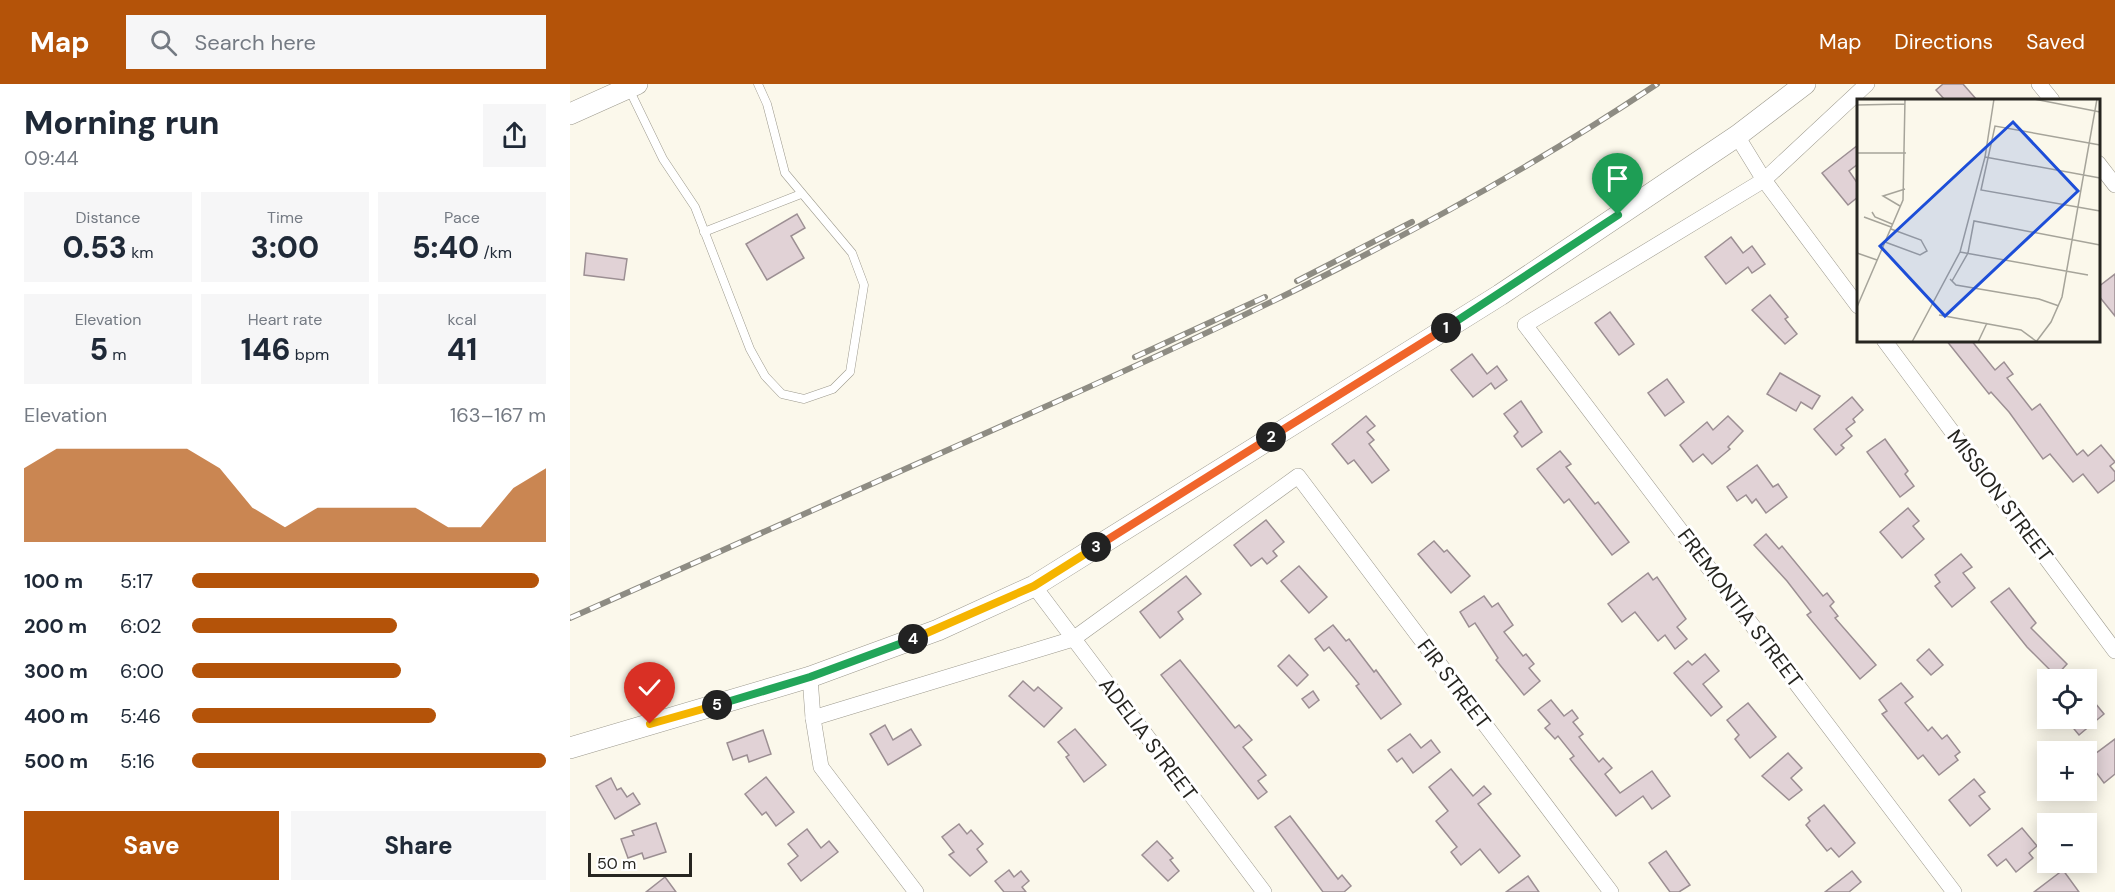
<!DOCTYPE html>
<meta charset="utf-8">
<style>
:root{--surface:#fff;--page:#f6f6f7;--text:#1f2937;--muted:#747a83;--accent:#b45309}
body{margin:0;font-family:"DM Sans",sans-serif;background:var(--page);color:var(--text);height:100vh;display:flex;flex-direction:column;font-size:22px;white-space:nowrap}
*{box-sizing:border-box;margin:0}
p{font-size:20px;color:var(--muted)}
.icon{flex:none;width:33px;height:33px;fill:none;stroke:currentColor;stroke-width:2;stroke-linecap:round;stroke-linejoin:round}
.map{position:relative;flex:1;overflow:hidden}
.drawer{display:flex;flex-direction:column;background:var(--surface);width:570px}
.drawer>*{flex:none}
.controls{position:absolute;left:1467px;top:585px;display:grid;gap:12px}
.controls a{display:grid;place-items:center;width:60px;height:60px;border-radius:0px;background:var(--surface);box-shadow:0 3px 15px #0003;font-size:30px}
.scale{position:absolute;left:18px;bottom:15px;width:104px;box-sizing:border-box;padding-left:6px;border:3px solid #262520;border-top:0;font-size:16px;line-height:21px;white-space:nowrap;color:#262520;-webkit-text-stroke:4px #fff;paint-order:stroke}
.pin{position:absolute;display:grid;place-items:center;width:51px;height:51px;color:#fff;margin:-62px -26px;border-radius:50% 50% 50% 0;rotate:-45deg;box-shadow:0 0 6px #0007}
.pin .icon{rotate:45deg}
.km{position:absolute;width:30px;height:30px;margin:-15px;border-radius:50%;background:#222;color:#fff;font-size:16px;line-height:30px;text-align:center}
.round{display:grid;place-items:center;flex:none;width:63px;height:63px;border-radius:0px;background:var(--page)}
.headline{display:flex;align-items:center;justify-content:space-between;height:102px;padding:0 24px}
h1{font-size:33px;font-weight:800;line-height:45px}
.metrics{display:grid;grid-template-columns:repeat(3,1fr);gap:9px;height:102px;padding:6px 24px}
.metrics div{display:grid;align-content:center;border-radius:0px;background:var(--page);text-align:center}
.metrics b{font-size:30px;font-weight:800}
.metrics small{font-size:16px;font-weight:400}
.metrics p{font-size:16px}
.chart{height:168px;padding:12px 24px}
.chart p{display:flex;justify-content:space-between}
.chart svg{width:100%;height:108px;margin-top:6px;fill:var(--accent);opacity:.7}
.action{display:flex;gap:12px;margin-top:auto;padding:12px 24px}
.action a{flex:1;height:69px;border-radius:0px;background:var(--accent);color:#fff;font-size:24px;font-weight:800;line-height:69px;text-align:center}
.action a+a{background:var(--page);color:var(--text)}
ul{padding:0 24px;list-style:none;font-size:20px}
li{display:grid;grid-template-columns:96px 72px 1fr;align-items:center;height:45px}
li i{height:15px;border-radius:8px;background:var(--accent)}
header{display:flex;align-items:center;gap:36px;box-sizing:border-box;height:84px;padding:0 30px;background:var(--accent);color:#fff}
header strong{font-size:28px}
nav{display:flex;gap:33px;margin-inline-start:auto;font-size:21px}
.search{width:420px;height:54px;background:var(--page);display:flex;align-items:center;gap:15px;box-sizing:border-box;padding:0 21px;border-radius:0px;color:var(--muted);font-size:22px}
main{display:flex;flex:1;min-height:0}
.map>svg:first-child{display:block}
.building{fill:#e1d2d6;stroke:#9c8f93;stroke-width:1.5}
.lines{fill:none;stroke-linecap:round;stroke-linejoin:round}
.lane-casing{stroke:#9c998d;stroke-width:9}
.street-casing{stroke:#9c998d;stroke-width:16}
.secondary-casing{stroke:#9c998d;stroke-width:22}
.lane{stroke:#fff;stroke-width:8}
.street{stroke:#fff;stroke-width:15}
.secondary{stroke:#fff;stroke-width:21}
.rail-casing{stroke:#8e8c83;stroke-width:6}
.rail{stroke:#fff;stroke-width:4;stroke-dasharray:11;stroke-linecap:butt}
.split-1-casing{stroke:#fff;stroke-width:12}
.split-2-casing{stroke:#fff;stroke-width:12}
.split-3-casing{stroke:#fff;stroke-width:12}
.split-4-casing{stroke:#fff;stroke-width:12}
.split-5-casing{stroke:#fff;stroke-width:12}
.split-6-casing{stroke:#fff;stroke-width:12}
.split-1{stroke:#22a559;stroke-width:8}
.split-2{stroke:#f0652b;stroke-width:8}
.split-3{stroke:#f0652b;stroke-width:8}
.split-4{stroke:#f5b400;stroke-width:8}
.split-5{stroke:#22a559;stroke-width:8}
.split-6{stroke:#f5b400;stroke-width:8}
.labels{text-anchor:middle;stroke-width:6;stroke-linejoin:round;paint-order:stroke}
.street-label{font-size:21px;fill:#262520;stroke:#fff}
.inset-road{fill:none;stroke:#a6a49a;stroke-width:1.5}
.view{fill:#1d4ed8;fill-opacity:0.15;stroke:#1d4ed8;stroke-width:3}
.inset-edge{fill:none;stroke:#262520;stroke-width:3}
</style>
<header>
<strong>Map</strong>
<div class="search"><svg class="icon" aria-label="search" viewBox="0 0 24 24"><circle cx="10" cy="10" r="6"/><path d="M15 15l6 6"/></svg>Search here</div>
<nav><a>Map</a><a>Directions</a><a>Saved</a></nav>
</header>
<main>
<section class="drawer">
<div class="headline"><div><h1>Morning run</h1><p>09:44</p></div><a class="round"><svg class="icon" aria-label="share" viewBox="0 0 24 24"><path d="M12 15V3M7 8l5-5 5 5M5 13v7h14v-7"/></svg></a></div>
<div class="metrics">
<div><p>Distance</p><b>0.53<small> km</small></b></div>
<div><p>Time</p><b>3:00</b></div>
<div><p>Pace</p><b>5:40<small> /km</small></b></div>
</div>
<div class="metrics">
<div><p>Elevation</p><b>5<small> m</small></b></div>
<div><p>Heart rate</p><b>146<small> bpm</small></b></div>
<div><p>kcal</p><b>41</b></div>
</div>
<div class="chart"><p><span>Elevation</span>163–167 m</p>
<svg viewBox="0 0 160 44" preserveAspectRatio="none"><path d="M0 44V14L10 6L20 6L30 6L40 6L50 6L60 14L70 30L80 38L90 30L100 30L110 30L120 30L130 38L140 38L150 22L160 14V44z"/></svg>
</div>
<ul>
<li><b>100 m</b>5:17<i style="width:98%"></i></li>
<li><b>200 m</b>6:02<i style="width:58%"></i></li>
<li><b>300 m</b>6:00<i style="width:59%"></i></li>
<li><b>400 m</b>5:46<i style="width:69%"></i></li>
<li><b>500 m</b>5:16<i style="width:100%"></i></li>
</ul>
<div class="action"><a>Save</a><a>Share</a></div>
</section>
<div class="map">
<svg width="1545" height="808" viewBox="0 0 1545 808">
<rect width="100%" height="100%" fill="#fbf8eb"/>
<g class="building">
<path d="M 1373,0 L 1393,0 L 1407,16 L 1375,16 L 1366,6 Z"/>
<path d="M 1288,61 L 1288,80 L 1279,87 L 1288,100 L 1288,113 L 1278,121 L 1252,89 Z"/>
<path d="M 227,130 L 235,144 L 221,152 L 234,174 L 197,196 L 176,160 Z"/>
<path d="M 1161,153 L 1173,169 L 1182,162 L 1195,180 L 1182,189 L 1178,183 L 1156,200 L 1135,173 Z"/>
<path d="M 16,169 L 57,175 L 54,196 L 14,191 Z"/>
<path d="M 1545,190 L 1545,232 L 1528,211 L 1528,203 Z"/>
<path d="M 1200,211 L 1218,233 L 1215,235 L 1227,250 L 1215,260 L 1182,226 Z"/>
<path d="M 1040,228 L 1064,260 L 1049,271 L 1025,239 Z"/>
<path d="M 1376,256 L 1401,256 L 1425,286 L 1434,278 L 1443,290 L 1437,294 L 1462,326 L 1470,320 L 1507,371 L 1513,366 L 1518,372 L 1531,361 L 1545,378 L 1540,382 L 1545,388 L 1545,396 L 1528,409 L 1513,390 L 1503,398 L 1480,370 L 1473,375 L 1439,328 L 1421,308 L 1419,310 Z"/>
<path d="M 902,270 L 917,290 L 927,282 L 937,296 L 925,305 L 921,299 L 903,313 L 881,286 Z"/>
<path d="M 1210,289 L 1250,312 L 1242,325 L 1231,318 L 1226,327 L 1197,310 Z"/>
<path d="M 1097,295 L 1114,318 L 1095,332 L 1078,309 Z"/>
<path d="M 1282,313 L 1293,326 L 1283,335 L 1285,338 L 1276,345 L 1282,352 L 1271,361 L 1274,364 L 1266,371 L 1244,345 Z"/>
<path d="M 951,317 L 972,348 L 952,363 L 944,352 L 948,348 L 934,330 Z"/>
<path d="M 796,332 L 805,342 L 797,348 L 804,356 L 799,360 L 819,386 L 802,399 L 784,376 L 778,380 L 762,360 Z"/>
<path d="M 1158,332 L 1173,347 L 1158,363 L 1160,365 L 1142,380 L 1133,370 L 1123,378 L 1110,361 L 1137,338 L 1143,346 Z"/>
<path d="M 1315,355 L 1338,387 L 1335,390 L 1344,402 L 1330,413 L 1297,368 Z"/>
<path d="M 990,367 L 1001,380 L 996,383 L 1025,420 L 1028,418 L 1059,458 L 1042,471 L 999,415 L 994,419 L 967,385 Z"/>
<path d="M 1187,381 L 1203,403 L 1208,400 L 1217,413 L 1196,429 L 1186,415 L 1182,419 L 1176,411 L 1167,417 L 1157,403 Z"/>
<path d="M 1338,424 L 1349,437 L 1343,442 L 1354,455 L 1332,474 L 1310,448 Z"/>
<path d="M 696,436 L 714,458 L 703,467 L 707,472 L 697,480 L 692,474 L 681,482 L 664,461 Z"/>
<path d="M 1196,450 L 1209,465 L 1212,462 L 1253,512 L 1257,509 L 1264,518 L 1260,522 L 1268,532 L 1265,534 L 1306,581 L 1290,595 L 1237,531 L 1241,528 L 1217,497 L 1184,461 Z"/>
<path d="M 864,457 L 874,468 L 877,466 L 900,492 L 881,509 L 848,470 Z"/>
<path d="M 1391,470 L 1402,483 L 1393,489 L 1405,504 L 1382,523 L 1365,502 L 1370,498 L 1365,491 Z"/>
<path d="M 729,482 L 757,513 L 739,529 L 711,497 Z"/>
<path d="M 1078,489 L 1083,496 L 1087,493 L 1116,535 L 1107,543 L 1117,555 L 1105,565 L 1095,551 L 1088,557 L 1065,528 L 1052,538 L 1038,520 Z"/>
<path d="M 616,492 L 631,510 L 608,528 L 613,535 L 590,554 L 570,528 Z"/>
<path d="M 1439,504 L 1466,539 L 1461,544 L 1497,580 L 1486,592 L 1457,563 L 1421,518 Z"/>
<path d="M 914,512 L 922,523 L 928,519 L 943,541 L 934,548 L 953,572 L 956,570 L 964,580 L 959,584 L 970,597 L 954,611 L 926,576 L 928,574 L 905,539 L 899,543 L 890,528 Z"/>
<path d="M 763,541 L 776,557 L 779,555 L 804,588 L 806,586 L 831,620 L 811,635 L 786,602 L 789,600 L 759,563 L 754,567 L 745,555 Z"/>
<path d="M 1359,565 L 1373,581 L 1361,591 L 1347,576 Z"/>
<path d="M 1135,570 L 1149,587 L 1133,600 L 1152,623 L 1141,632 L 1104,589 L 1118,577 L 1122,581 Z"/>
<path d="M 719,571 L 738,591 L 727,602 L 708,582 Z"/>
<path d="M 610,576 L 665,644 L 669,641 L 682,656 L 673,663 L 696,691 L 688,697 L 697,708 L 688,715 L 591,591 Z"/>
<path d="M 453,597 L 464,607 L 468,603 L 492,624 L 474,643 L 439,612 Z"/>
<path d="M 1331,599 L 1343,613 L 1335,619 L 1358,647 L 1362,643 L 1372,655 L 1377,651 L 1390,668 L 1385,672 L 1388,676 L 1369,691 L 1353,671 L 1348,675 L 1312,630 L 1317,627 L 1309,616 Z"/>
<path d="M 743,607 L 749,616 L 739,624 L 732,615 Z"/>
<path d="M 1516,608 L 1534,630 L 1509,651 L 1495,634 L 1516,634 Z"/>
<path d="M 981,616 L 994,632 L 1002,626 L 1008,634 L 1003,638 L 1013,650 L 1009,653 L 1029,678 L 1033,674 L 1042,684 L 1035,690 L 1050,709 L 1082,687 L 1100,712 L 1082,725 L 1073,712 L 1046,732 L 1000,675 L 1004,672 L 988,652 L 985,655 L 975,644 L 980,640 L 968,626 Z"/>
<path d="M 1178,619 L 1206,653 L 1180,674 L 1165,655 L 1169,651 L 1157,636 Z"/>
<path d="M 315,641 L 323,656 L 341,645 L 351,661 L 318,681 L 300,650 Z"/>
<path d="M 505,645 L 536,681 L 514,698 L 496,673 L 499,671 L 488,658 Z"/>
<path d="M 193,646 L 201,670 L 179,678 L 177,671 L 163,676 L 157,659 Z"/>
<path d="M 840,650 L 851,664 L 861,656 L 870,668 L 843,689 L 832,674 L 827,678 L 818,666 Z"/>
<path d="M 1545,655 L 1545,690 L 1534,699 L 1517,676 Z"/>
<path d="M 1218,669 L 1232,684 L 1221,694 L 1232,706 L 1219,716 L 1192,692 Z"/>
<path d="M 881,685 L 903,712 L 914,702 L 921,710 L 908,720 L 950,772 L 929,789 L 910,765 L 891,781 L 881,768 L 887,763 L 866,737 L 878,727 L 859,703 Z"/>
<path d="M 196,693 L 224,728 L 206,742 L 196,728 L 192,731 L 175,710 Z"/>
<path d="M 41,694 L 47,706 L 51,704 L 57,713 L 63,709 L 70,720 L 45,735 L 26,702 Z"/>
<path d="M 1404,695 L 1415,708 L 1409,712 L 1420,725 L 1400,742 L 1379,716 Z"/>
<path d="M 1254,721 L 1285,759 L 1269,773 L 1261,764 L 1257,767 L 1236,741 L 1240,737 L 1238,734 Z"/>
<path d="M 720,732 L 768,795 L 772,791 L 781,802 L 774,808 L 753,808 L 705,743 Z"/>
<path d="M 86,739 L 96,768 L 74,775 L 72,769 L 58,774 L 51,755 L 64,751 L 62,747 Z"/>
<path d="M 389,740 L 397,750 L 401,746 L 413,760 L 407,765 L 417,778 L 400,792 L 379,771 L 384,768 L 372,753 Z"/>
<path d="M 1452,744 L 1467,762 L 1459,769 L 1463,774 L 1446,788 L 1436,775 L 1427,782 L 1418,771 Z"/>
<path d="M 237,745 L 251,764 L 259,757 L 268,768 L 231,797 L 218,780 L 228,772 L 218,760 Z"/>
<path d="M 587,757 L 603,774 L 600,776 L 609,787 L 598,797 L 572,771 Z"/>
<path d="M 1096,767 L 1120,801 L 1109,808 L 1100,808 L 1079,779 Z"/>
<path d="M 439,786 L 444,793 L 451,787 L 459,797 L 452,803 L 456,808 L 434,808 L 425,797 Z"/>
<path d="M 1493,786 L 1509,808 L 1464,808 Z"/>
<path d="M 1282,787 L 1291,798 L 1279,808 L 1255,808 Z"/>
<path d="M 958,792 L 969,808 L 936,808 Z"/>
<path d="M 95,793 L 106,808 L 76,808 Z"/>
</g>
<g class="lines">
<g class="lane-casing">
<g id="lane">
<path d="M 59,5 L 93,75 L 125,123 L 180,265 L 195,292 L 212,310 L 234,315 L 263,305 L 280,288 L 294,201 L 282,169 L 215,89 L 197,20 L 188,0"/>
<path d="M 134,148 L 231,110"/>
</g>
</g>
<g class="street-casing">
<g id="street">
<path d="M 1297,0 L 1194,96 L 955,241 L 1384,808"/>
<path d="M 1469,0 L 1482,16"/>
<path d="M 1167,52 L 1194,96 L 1288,222"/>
<path d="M 1528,79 L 1545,101"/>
<path d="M 1314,256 L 1545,567"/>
<path d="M 464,502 L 694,808"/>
<path d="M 240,593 L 243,634 L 251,683 L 346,808"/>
<path d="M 243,634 L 503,555 L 728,392 L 1041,808"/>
</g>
</g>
<g class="secondary-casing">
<g id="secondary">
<path d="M 0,30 L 67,0"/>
<path d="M 0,664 L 240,593 L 368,546 L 464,502 L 930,211 L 1167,52 L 1235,0"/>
</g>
</g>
<use href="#lane" class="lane"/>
<use href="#street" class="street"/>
<use href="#secondary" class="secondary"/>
<g class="rail-casing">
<g id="rail">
<path d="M 727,197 L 842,138"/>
<path d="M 565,273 L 695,213"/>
<path d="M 0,534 C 145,470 290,405 434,341 C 660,241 881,138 1087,0"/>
</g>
</g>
<use href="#rail" class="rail"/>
</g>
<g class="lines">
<g class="split-1-casing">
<path id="split-1" d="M 876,244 L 1048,131"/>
</g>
<g class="split-2-casing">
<path id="split-2" d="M 701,353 L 876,244"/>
</g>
<g class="split-3-casing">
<path id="split-3" d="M 526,463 L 701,353"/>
</g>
<g class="split-4-casing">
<path id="split-4" d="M 343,555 L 464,502 L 526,463"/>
</g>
<g class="split-5-casing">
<path id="split-5" d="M 147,621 L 240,593 L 343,555"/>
</g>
<g class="split-6-casing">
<path id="split-6" d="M 80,640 L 147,621"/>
</g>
<use href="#split-1" class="split-1"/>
<use href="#split-2" class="split-2"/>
<use href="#split-3" class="split-3"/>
<use href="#split-4" class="split-4"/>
<use href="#split-5" class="split-5"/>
<use href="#split-6" class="split-6"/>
</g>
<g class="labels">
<g class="street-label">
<text transform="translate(1430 412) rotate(53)" y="7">MISSION STREET</text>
<text transform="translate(1170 524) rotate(53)" y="7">FREMONTIA STREET</text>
<text transform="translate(884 600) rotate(53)" y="7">FIR STREET</text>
<text transform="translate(578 655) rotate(53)" y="7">ADELIA STREET</text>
</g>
</g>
<g transform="translate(1287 15)">
<rect width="243" height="243" fill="#fbf8eb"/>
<path class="inset-road" d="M 177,0 L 243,13M 0,6 L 48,5M 243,46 L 138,27 L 124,91 L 243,112M 0,54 L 49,54M 128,58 L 243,79M 43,107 L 26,97 L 48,90M 15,113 L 18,118 L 35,125M 7,118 L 34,128M 28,143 L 63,156 L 70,152 L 64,141 L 34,130M 103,153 L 231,176M 0,154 L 20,161M 93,180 L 99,186 L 182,200 L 202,207M 95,182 L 111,154 L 117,122 L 243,146M 0,208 L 46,101 L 48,0M 82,216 L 164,231 L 179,242M 55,243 L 103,153 L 128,58 L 137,0M 121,243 L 130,224M 179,243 L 194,223 L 205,198 L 240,0"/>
<path class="view" d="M 156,23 L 221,92 L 88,217 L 23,147 Z"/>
<rect width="243" height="243" class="inset-edge"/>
</g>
</svg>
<div class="controls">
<a><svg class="icon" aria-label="locate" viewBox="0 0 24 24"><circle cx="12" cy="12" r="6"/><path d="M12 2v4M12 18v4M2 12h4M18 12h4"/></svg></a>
<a>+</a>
<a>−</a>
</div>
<div class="scale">50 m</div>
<div class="pin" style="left:1048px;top:131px;background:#1e9e55"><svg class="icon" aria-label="arrive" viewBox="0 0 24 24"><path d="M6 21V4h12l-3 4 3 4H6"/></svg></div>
<div class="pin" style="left:80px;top:640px;background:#d93025"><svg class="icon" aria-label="check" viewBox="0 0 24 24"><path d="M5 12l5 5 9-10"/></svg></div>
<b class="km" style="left:876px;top:244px">1</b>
<b class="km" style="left:701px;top:353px">2</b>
<b class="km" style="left:526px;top:463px">3</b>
<b class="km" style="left:343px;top:555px">4</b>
<b class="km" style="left:147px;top:621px">5</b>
</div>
</main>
